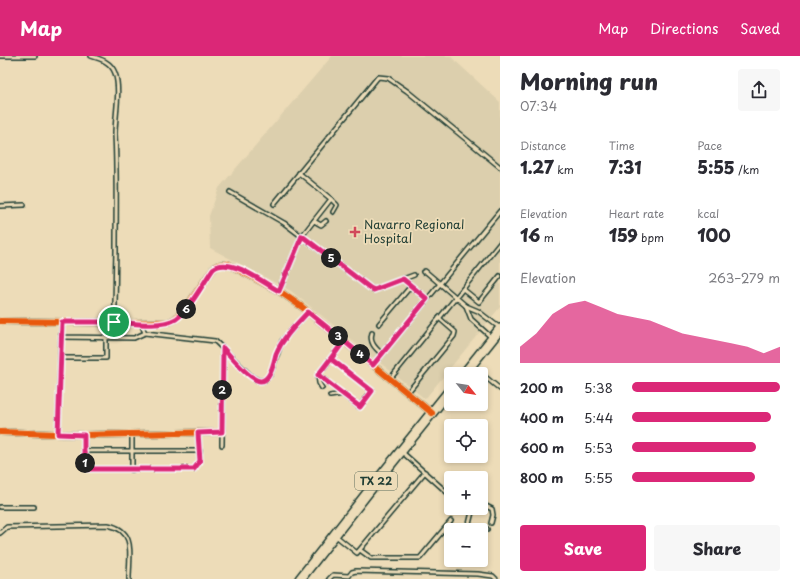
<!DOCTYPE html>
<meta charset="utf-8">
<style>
:root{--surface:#fff;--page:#f7f7f7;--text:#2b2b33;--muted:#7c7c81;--accent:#db2777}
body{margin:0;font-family:"Playpen Sans",sans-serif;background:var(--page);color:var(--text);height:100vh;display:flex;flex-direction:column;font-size:15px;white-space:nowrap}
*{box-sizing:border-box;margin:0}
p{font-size:13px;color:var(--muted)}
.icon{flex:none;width:22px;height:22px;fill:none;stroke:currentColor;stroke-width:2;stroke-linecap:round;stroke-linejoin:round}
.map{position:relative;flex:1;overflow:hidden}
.panel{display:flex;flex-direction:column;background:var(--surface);width:300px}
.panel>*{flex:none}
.needle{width:26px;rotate:120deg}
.fabs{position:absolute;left:444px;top:311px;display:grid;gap:8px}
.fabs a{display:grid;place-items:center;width:44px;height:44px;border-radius:4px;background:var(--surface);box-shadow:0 2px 6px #0003;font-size:20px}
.pin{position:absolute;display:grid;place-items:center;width:34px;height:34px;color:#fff;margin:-17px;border:2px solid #fff;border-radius:50%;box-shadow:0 1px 4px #0007}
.km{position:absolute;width:20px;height:20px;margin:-10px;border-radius:50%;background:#222;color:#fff;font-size:11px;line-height:20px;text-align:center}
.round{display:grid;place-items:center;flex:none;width:42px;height:42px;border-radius:4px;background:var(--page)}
.overview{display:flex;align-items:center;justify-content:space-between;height:68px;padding:0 20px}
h1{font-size:22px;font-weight:800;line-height:30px}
.metrics{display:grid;grid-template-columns:repeat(3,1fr);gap:6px;height:68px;padding:4px 20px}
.metrics div{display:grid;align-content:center}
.metrics b{font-size:17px;font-weight:800}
.metrics small{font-size:11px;font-weight:400}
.metrics p{font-size:11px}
.chart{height:112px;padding:8px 20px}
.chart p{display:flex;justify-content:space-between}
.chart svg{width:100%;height:72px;margin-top:4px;fill:var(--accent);opacity:.7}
.action{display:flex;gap:8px;margin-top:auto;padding:8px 20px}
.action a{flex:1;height:46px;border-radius:4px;background:var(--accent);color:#fff;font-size:16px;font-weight:800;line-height:46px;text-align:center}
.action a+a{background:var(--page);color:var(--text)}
ul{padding:0 20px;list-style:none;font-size:13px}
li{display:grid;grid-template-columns:64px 48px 1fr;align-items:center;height:30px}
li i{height:10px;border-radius:5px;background:var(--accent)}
header{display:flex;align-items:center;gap:24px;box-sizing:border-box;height:56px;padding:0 20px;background:var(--accent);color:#fff}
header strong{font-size:19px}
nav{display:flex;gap:22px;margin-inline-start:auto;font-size:14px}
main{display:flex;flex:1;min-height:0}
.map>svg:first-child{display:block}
.built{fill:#dccfad}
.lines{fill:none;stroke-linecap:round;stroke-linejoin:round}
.service-casing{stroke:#1f3d34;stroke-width:6}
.minor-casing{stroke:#1f3d34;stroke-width:8}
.primary-casing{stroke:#1f3d34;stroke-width:12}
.service{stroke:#eddcb8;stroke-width:3}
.minor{stroke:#eddcb8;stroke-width:5.5}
.primary{stroke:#eddcb8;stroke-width:9}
.cycleway-casing{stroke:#eddcb8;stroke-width:8}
.cycleway{stroke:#e8590c;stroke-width:6}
.route-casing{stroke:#fff;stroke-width:8}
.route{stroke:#db2777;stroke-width:5}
.poi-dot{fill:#d1495b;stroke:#eddcb8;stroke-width:1.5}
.labels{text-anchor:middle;stroke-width:3.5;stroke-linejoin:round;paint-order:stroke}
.shield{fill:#eddcb8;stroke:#5d6d5c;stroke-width:1}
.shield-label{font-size:11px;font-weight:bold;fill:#1f3d34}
.poi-label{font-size:12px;fill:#1f3d34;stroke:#eddcb8;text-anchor:start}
</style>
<header>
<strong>Map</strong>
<nav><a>Map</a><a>Directions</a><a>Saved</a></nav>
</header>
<main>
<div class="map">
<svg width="500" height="523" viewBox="0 0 500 523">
<rect width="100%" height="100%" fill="#eddcb8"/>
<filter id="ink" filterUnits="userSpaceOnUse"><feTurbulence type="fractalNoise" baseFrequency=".025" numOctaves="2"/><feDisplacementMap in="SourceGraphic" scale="8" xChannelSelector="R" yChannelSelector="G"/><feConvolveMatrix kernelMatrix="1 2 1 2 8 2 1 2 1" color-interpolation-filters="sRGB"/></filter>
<g filter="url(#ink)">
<path class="built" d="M 332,0 L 450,0 L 500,46 L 500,251 L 425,343 L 291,235 L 210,192 L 209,160 L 219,132 Z"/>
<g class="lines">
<g class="service-casing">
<g id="service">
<path d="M 0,0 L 35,0"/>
<path d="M 91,0 C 101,3 111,6 115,17 C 121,33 115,60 115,78 C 117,117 116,156 116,196 C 115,220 116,243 114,266"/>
<path d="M 230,136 L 284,167 L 370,232 L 374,234 L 414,219"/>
<path d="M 331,143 L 337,149 L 333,156"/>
<path d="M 274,148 L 378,21 L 388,22 L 407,35 L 500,111"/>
<path d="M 0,150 L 24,149"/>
<path d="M 314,165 L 321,169 L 326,165"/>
<path d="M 423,216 L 425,215 L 466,250 L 478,255 L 500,272"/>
<path d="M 403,223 L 427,243"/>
<path d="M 463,233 L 479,246 L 500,220"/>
<path d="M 279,235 L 302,180 L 331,143 L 299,117"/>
<path d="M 466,250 L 471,263 L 492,282"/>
<path d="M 62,266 L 61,281 L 134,282 L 145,277"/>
<path d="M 141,267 L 145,277 L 215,285 L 252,321 L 260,325 L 265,324 L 270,319 L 282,285 L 308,256"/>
<path d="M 379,268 L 411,230"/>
<path d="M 372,277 C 369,286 375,292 382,298"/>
<path d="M 61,302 L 106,302 L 106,282"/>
<path d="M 331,303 L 372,335 L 359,351 L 318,319 L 344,285"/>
<path d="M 373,309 L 500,155"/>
<path d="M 472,310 L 500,333"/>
<path d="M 318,319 L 319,327 L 322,332"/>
<path d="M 390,323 L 500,187"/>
<path d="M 408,336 L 454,280 L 455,276 L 439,262"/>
<path d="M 330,340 L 343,338"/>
<path d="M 58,378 L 61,281"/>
<path d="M 84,379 L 85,409 L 88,413 L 194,413 L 200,405 L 198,377"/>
<path d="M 222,389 L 223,292"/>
<path d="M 84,395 L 200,395"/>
<path d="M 402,396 L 451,440"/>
<path d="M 132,414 L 132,378"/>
<path d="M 0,451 L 34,451"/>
<path d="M 481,451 L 486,450 L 492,453 L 493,459 L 491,467"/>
<path d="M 466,452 L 472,456 L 478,452"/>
<path d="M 472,456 L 469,468 L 473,474"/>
<path d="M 481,476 L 487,473"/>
<path d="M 0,477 L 7,471 L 108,469 C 137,475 129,499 129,523"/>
<path d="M 336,480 L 357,497 L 425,416"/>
<path d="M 360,494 L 371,502 L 420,502 L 451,465"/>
<path d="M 329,523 L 333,519 L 349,520 L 352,516 L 356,515 L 478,518 L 493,520 L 496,523"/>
</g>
</g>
<g class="minor-casing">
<g id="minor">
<path d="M 0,265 L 131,267 L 169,266 L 175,263 L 185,253 L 213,213 L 218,209 L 228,208 L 279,235 L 302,251 L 432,357"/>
<path d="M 0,376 L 84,379 L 222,376"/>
</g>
</g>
<g class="primary-casing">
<g id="primary">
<path d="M 464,318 L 500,273"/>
<path d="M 300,523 L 369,435 L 451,333"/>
</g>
</g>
<use href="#service" class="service"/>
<use href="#minor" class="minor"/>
<use href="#primary" class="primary"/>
<g class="cycleway-casing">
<g id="cycleway">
<path d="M 0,265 L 131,267 L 169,266 L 175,263 L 185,253 L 213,213 L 218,209 L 228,208 L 279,235 L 302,251 L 432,357"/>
<path d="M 0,376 L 84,379 L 222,376"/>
</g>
</g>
<use href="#cycleway" class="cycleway"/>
</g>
</g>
<g class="lines" filter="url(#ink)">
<g class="route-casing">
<path id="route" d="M 114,266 L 62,266 L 58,378 L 84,379 L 84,396 L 88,413 L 194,413 L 200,405 L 198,377 L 222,376 L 223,292 C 230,300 250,324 260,325 C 271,326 274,305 276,298 C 283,281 296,269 308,256 L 344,285 L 331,303 L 372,335 L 360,351 L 318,319 L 344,285 L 373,309 L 427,243 L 403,223 L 374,234 L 370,232 L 302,180 L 279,235 C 263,227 229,199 213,213 C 204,226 189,254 176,263 C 160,272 132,267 114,266"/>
</g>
<use href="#route" class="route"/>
</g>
<path class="poi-dot" d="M353 170h4v4h4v4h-4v4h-4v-4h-4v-4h4z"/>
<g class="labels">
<rect class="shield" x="355" y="416" width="42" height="18" rx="3"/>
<g class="shield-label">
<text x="376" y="429">TX 22</text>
</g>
<g class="poi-label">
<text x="364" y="173">Navarro Regional<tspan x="364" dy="14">Hospital</tspan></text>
</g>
</g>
</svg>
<div class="fabs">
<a><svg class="needle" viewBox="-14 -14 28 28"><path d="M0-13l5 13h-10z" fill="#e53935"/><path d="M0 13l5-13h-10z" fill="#7c7c81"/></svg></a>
<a><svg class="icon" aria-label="locate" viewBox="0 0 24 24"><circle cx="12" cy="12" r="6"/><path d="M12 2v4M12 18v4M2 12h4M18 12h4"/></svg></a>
<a>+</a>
<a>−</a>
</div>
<div class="pin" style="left:114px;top:266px;background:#1e9e55"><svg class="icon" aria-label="arrive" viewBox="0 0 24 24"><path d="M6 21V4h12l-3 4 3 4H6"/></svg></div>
<b class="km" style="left:85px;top:407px">1</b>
<b class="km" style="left:222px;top:334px">2</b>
<b class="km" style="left:338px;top:280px">3</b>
<b class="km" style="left:360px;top:298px">4</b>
<b class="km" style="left:331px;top:202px">5</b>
<b class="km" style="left:186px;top:253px">6</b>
</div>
<section class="panel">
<div class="overview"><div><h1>Morning run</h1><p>07:34</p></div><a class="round"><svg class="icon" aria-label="share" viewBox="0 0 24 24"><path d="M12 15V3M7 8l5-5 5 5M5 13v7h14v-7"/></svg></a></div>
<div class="metrics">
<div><p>Distance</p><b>1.27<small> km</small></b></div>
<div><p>Time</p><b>7:31</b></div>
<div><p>Pace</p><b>5:55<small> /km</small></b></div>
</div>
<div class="metrics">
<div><p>Elevation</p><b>16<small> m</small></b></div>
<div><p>Heart rate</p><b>159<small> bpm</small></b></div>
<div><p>kcal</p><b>100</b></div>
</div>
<div class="chart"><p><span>Elevation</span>263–279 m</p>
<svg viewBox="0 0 160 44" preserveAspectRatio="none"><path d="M0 44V34L10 26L20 14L30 8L40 6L50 10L60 14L70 16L80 18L90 22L100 26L110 28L120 30L130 32L140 34L150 38L160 34V44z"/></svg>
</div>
<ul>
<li><b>200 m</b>5:38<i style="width:100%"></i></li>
<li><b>400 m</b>5:44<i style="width:94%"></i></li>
<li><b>600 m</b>5:53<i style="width:84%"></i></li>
<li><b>800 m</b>5:55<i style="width:83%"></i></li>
</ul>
<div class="action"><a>Save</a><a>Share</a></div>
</section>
</main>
